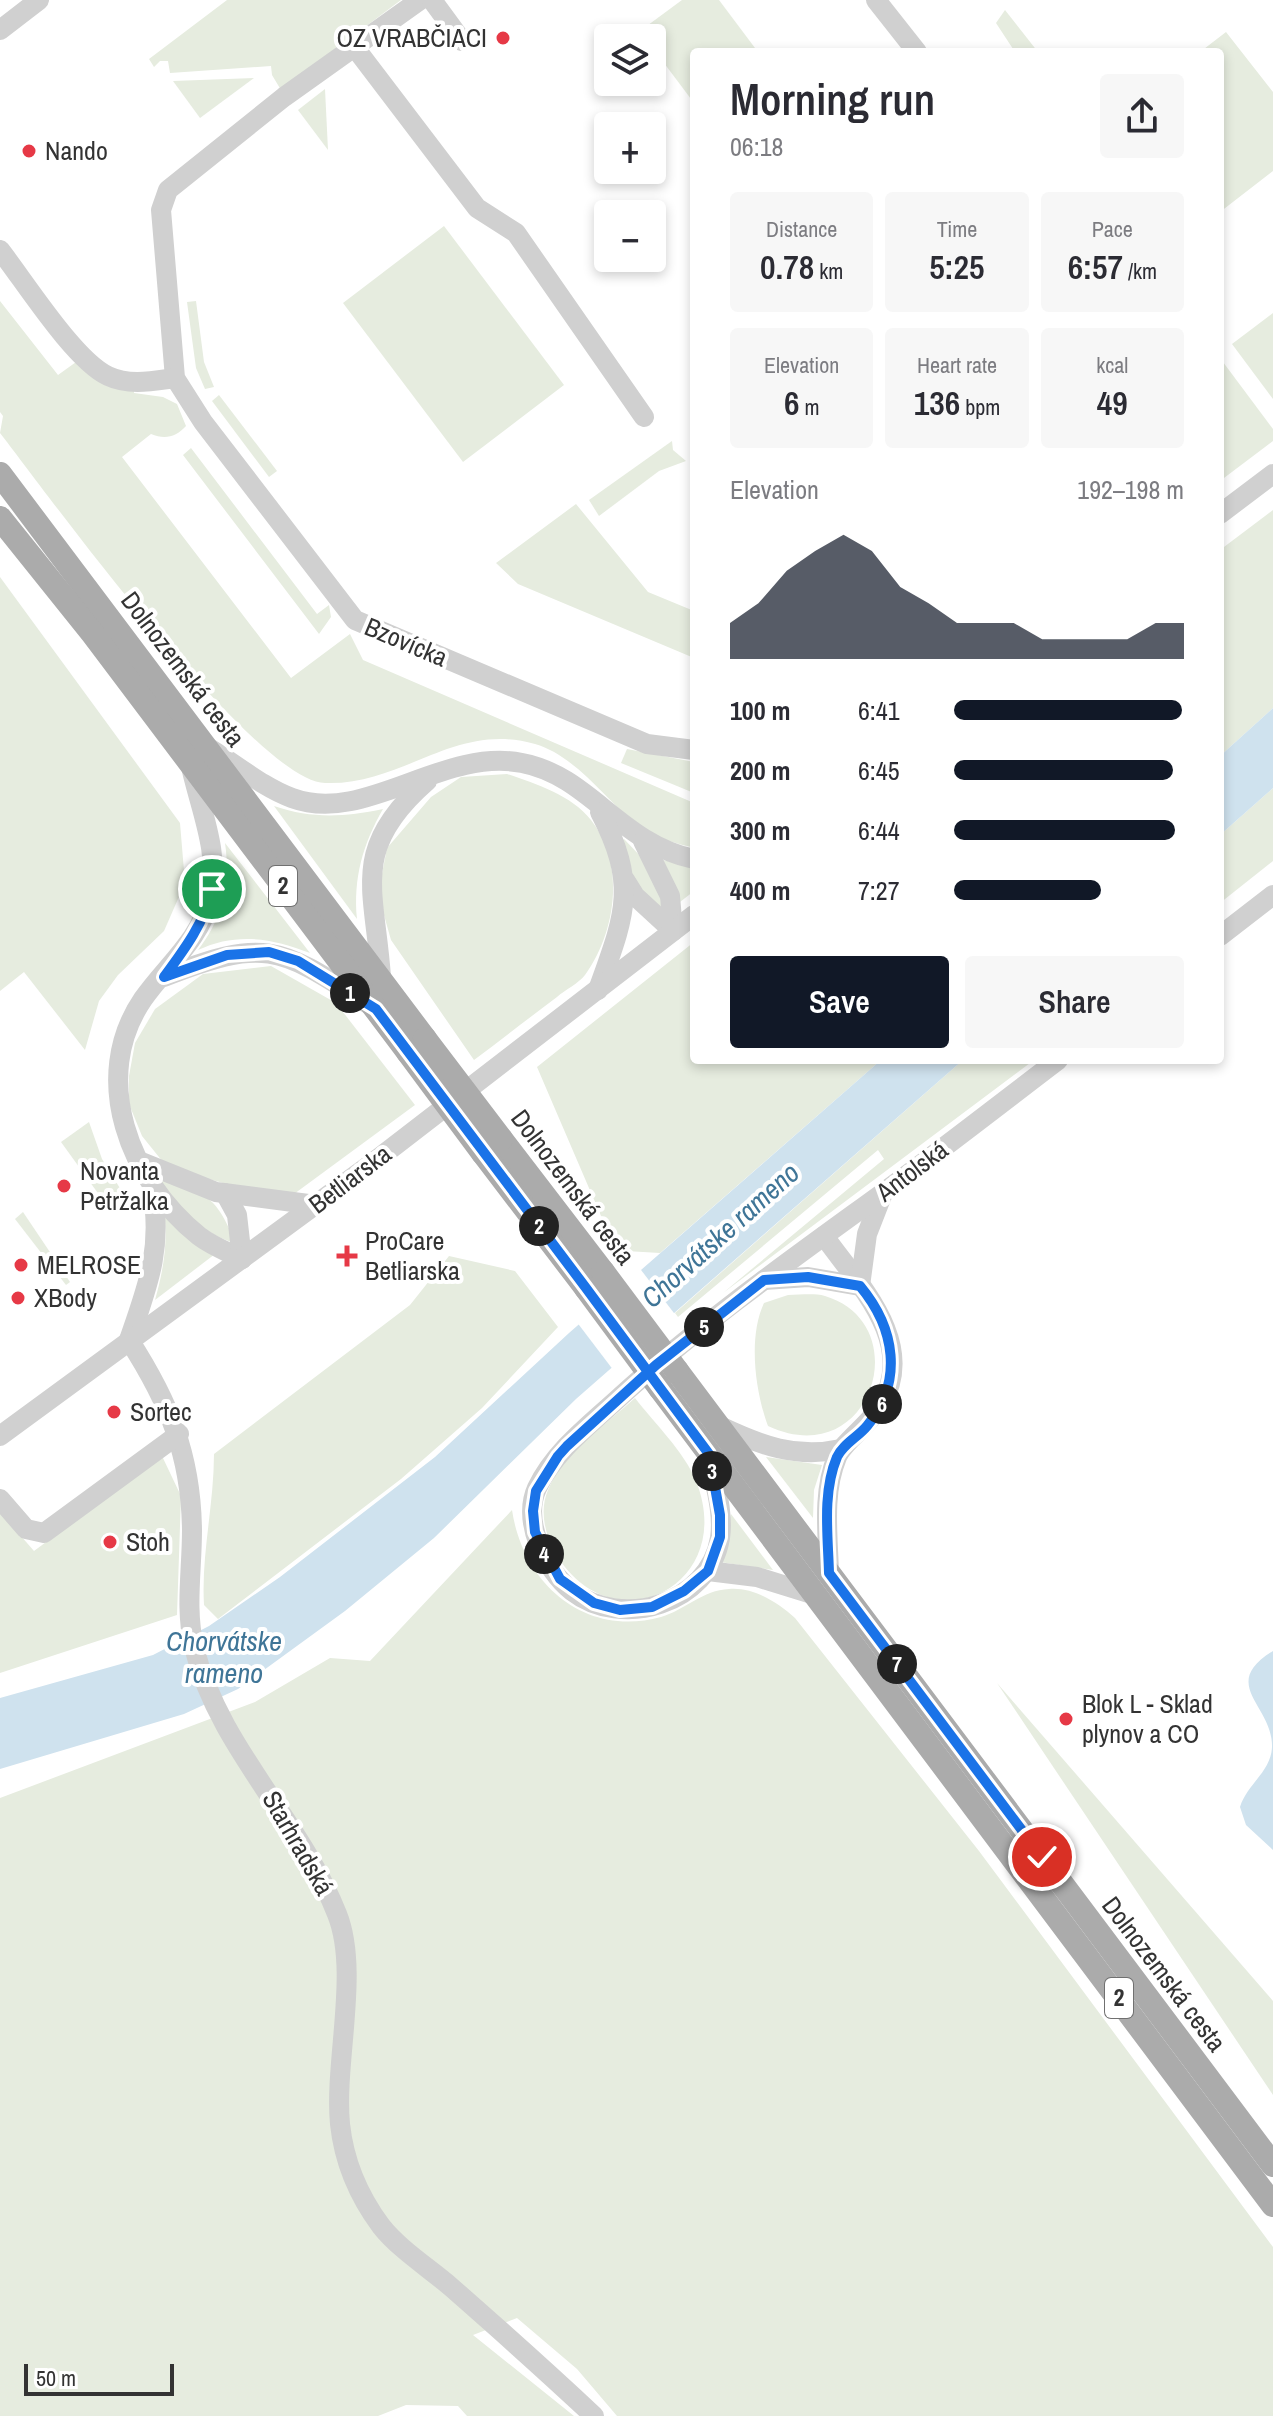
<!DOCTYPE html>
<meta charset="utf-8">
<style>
:root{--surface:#fff;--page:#f7f7f7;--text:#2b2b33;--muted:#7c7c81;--accent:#111827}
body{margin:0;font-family:"Archivo Narrow",sans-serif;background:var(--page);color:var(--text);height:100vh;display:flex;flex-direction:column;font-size:30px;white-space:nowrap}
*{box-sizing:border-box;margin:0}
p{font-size:26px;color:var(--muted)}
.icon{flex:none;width:44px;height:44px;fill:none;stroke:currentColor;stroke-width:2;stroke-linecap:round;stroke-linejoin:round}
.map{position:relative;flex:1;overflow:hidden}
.side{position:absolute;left:690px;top:48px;width:534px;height:1016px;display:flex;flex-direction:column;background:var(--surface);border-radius:8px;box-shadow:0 4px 12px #0003}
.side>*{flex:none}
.controls{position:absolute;left:594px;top:24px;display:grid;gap:16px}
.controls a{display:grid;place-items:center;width:72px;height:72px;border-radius:8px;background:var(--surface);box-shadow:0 4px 12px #0003;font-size:40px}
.scale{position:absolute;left:24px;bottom:20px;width:150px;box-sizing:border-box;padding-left:8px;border:4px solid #333;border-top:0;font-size:22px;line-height:28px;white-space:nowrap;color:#333;-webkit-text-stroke:6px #fff;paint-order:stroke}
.pin{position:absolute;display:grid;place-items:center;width:68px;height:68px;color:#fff;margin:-34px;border:4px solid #fff;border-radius:50%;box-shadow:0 2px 8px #0007}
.km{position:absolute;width:40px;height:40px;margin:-20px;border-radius:50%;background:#222;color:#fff;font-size:22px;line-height:40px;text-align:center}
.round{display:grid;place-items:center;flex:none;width:84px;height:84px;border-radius:8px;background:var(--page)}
.head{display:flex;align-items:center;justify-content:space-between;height:136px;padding:0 40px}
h1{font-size:44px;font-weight:600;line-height:60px}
.stats{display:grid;grid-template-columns:repeat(3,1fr);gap:12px;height:136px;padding:8px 40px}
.stats div{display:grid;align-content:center;border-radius:8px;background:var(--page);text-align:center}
.stats b{font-size:34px;font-weight:600}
.stats small{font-size:22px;font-weight:400}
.stats p{font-size:22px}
.chart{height:224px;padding:16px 40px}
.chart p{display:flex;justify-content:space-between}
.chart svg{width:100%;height:144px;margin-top:8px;fill:var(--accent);opacity:.7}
.primary-button{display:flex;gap:16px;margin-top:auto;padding:16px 40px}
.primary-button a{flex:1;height:92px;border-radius:8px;background:var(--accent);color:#fff;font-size:32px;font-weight:600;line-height:92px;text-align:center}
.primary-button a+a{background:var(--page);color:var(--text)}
ul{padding:0 40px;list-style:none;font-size:26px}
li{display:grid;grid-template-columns:128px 96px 1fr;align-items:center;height:60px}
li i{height:20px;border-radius:10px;background:var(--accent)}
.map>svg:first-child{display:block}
.green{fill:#e6ecdf}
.water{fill:#cfe2ee}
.pier{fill:#fff}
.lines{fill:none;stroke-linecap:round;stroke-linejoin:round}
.minor{stroke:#d0d0d0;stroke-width:20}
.major{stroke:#ababab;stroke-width:24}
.major-bridge{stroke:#ababab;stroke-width:24}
.route-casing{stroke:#fff;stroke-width:16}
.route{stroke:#1a73e8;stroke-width:10}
.poi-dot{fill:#e63946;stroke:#fff;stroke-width:3}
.labels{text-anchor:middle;stroke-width:8;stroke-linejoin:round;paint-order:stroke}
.shield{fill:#fff;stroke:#707070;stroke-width:2}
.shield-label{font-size:24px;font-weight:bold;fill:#333}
.poi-label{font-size:26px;fill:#333;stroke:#fff;text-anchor:start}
.street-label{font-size:26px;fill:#333;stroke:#fff}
.water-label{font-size:28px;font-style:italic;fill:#3f7597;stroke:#fff}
</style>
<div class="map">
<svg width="1273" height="2416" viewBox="0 0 1273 2416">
<rect width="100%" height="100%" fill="#fff"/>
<g class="green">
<path d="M 227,0 L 401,0 L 281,90 L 272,75 L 271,66 L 170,73 L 168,61 L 160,61 L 154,67 L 149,59 Z"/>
<path d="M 682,0 L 719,0 L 758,52 L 694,52 L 694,103 L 652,47 L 652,38 L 645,38 L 640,31 Z"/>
<path d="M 1005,10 L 1038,52 L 1015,52 L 996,23 Z"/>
<path d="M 1226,32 L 1273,92 L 1273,171 L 1220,212 L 1220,52 L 1200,52 Z"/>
<path d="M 254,78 L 200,118 L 173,81 Z"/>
<path d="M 325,89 L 328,150 L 298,110 Z"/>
<path d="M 444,226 L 564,385 L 463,462 L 343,303 Z"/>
<path d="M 0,301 L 58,375 L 83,357 L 134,383 L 134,393 L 163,397 L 177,404 L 186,426 C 176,437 165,440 151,434 L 122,457 L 291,678 L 350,634 L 363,660 L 694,803 L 694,848 C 677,843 651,838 638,826 C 606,800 576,756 535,744 C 454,721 403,786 325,783 C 255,781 49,496 0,433 L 3,416 L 0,412 Z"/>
<path d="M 196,301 L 204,362 L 214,387 L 205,389 L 196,368 L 187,302 Z"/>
<path d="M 1273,313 L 1273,399 L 1232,344 Z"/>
<path d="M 1220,358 L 1273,429 L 1273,441 L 1220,481 Z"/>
<path d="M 219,395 L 277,471 L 269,477 L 212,401 Z"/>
<path d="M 672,441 L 673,450 L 686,461 L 659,471 L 599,516 L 589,500 Z"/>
<path d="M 191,448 L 317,614 L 329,605 L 331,617 L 319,634 L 183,455 Z"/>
<path d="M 576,504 L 648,592 L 694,611 L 694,658 L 518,584 L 496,563 Z"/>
<path d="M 1273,510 L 1273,708 L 1220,756 L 1220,550 Z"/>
<path d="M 0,577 L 180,823 L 185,883 L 164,931 L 118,975 L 99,1001 L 85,1050 L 24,972 L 0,991 Z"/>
<path d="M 627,749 L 694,762 L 694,793 L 621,763 Z"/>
<path d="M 507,774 C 536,784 571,795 591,820 C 626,864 616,932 585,975 C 579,983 565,990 557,997 C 529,1018 502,1039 474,1060 L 391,940 L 378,894 L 387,848 L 431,797 L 461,777 Z"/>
<path d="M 1273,788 L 1273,861 L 1220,903 L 1220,835 Z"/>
<path d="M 274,806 C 312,819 344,817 383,809 C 363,844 353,878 357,919 Z"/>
<path d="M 624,839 L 645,861 L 667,911 L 664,913 L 632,880 L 622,841 Z"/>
<path d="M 225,843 L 310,953 C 272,938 236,932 198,950 C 223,917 231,885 225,843 Z"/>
<path d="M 663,860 L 694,867 L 694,891 L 680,902 Z"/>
<path d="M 694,942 L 694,1060 L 881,1060 L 660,1253 L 626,1251 L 601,1216 L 537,1067 Z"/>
<path d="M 271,966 L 336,1003 L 415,1105 L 294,1194 L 237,1187 L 167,1167 L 142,1136 L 129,1104 L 129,1076 L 135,1043 L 155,1009 L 203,974 Z"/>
<path d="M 963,1060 L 1034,1060 L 723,1293 L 884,1159 L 878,1150 L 678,1317 L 675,1313 Z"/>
<path d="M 89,1122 L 102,1159 L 129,1203 L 113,1214 L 61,1142 Z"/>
<path d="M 154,1178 C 200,1193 213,1189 233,1237 L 231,1242 C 197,1230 178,1205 154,1178 Z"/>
<path d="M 164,1209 L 215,1254 L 155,1300 C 164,1268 168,1242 164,1209 Z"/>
<path d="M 23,1212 L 70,1282 L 66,1285 L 15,1219 Z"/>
<path d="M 449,1256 L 515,1271 L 558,1327 L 482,1408 L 401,1479 L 218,1619 L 204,1605 C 201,1555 214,1505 214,1454 L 410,1305 Z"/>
<path d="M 788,1295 C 800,1295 814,1293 825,1296 C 918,1324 871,1474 768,1426 C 755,1391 748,1337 764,1303 Z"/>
<path d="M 635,1398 C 654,1423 684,1451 696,1481 C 738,1586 612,1648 556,1554 C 545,1535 539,1511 548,1490 C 564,1452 605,1425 635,1398 Z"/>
<path d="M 162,1456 L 181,1496 L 177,1615 L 0,1673 L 0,1512 L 34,1551 Z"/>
<path d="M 766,1457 L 822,1465 L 814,1490 L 813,1518 Z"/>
<path d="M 512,1510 C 523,1584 585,1638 661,1617 C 685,1610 703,1590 729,1589 C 754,1587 777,1602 795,1618 L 979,1851 L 1273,2247 L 1273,2416 L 617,2416 L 577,2369 L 517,2318 L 473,2335 L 574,2416 L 467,2416 L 458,2406 L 406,2405 L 378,2416 L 0,2416 L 0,1798 L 255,1702 L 330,1658 L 370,1661 Z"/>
<path d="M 731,1514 L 773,1570 L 720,1562 Z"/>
<path d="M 997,1683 L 1273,2001 L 1273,2095 Z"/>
</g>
<g class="water">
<path d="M 1273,708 L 1273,788 L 1220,835 L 1220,756 Z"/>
<path d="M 881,1060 L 963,1060 L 576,1399 L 434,1538 L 345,1611 L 238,1689 L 184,1714 L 0,1769 L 0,1698 L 153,1655 L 209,1626 L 280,1577 L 435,1457 L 569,1333 Z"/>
<path d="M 1273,1651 L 1273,1850 L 1246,1825 L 1240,1807 C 1247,1784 1271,1772 1272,1747 C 1273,1705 1218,1685 1273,1651 Z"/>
</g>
<path class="pier" d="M 638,1266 L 677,1317 L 614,1371 L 576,1321 Z"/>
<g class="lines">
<g class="minor">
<path d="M 420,0 L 284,97 L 168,190 L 161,210 L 175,378 L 203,422 L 355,620 L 647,744 L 694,750"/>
<path d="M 432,0 L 462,41"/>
<path d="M 876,0 L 917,52"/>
<path d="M 0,30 L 39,0"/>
<path d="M 356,49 L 477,208 L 516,233 L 644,417"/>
<path d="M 0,250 C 25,282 74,360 108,376 C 129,386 153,381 175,378"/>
<path d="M 1220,514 L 1273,474"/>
<path d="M 209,748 C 236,764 262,787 292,798 C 365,825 442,747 522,763 C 590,776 619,843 694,859"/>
<path d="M 190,762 C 199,807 221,852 210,899 C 200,940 166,966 143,999 C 89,1078 130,1181 199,1236 C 212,1246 228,1252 242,1259"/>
<path d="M 643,841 L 670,896 L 673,931"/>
<path d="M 625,880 L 635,896 L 673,931"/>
<path d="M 1220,936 L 1273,895"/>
<path d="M 164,977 C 268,936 280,948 370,1005"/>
<path d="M 381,977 C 375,889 349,849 427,781"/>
<path d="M 598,990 C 624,917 639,886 600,812"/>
<path d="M 139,1161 L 216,1192 L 316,1205"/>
<path d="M 225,1193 L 237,1215 L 242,1259"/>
<path d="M 824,1236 C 858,1284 918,1342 881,1405 C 870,1424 843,1442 837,1457 C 822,1493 828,1535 829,1573"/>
<path d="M 764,1280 L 808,1277 L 860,1286"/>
<path d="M 860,1286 L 867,1234 L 883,1193"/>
<path d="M 129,1340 C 169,1402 191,1455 192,1530 C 192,1571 185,1608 194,1647 C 218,1747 300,1819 337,1914 C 360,1971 334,2062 340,2124 C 344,2162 358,2195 381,2226 C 399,2249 429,2268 451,2287 C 500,2330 547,2372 594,2416"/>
<path d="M 129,1340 C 148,1285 163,1248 152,1189"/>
<path d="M 720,1426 C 760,1445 796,1459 841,1449"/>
<path d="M 0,1436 L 375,1161 L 694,915"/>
<path d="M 709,1455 C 714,1482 724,1511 720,1538 C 709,1604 622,1630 572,1591 C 545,1570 522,1521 537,1488 C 555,1450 592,1423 622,1395 C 703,1322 792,1259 880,1195 C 940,1151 999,1105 1058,1060"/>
<path d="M 0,1499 L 26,1529 L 44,1533 L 179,1434"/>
<path d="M 708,1571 L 757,1577 L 815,1595"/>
</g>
<g class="major">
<path d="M 0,474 L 425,1039"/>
<path d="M 0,518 L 93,634 L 408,1052"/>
<path d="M 501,1139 L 603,1272"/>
<path d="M 483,1153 L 586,1288"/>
<path d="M 677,1371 L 1273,2165"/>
<path d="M 660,1388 L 1273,2205"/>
</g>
<g class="major-bridge">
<path d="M 425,1039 L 501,1139"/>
<path d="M 408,1052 L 483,1153"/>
<path d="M 603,1272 L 677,1371"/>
<path d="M 586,1288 L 660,1388"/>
</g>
</g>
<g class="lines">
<g class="route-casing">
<path id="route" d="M 212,889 C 205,922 184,950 164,977 L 227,955 L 269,952 L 298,961 L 376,1009 L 586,1288 L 660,1388 L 709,1454 L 720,1515 L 720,1537 L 708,1571 L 684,1591 L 652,1607 L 620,1610 L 594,1603 L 560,1579 L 535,1532 L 533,1511 L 536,1491 L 558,1456 L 567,1446 L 611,1406 L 656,1365 L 764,1280 L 808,1277 L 860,1286 C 895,1328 904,1381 867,1426 C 858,1437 843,1444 837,1457 C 822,1493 828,1535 829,1573 L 1042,1857"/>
</g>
<use href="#route" class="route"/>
</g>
<g class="poi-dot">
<circle cx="503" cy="38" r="8"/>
<circle cx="29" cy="151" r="8"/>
<circle cx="64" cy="1186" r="8"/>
<path d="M343 1244h8v8h8v8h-8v8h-8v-8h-8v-8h8z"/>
<circle cx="21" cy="1265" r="8"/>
<circle cx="18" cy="1298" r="8"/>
<circle cx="114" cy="1412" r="8"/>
<circle cx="110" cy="1542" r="8"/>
<circle cx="1066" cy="1719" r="8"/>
</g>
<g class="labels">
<g class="shield">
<rect x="269" y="866" width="28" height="40" rx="6"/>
<rect x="1105" y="1978" width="28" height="40" rx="6"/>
</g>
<g class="shield-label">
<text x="283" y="894">2</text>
<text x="1119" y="2006">2</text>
</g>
<g class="poi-label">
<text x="487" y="47" text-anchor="end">OZ VRABČIACI</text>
<text x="45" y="160">Nando</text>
<text x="80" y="1180">Novanta<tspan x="80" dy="30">Petržalka</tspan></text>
<text x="365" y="1250">ProCare<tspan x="365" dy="30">Betliarska</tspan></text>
<text x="37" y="1274">MELROSE</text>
<text x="34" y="1307">XBody</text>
<text x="130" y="1421">Sortec</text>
<text x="126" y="1551">Stoh</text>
<text x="1082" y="1713">Blok L - Sklad<tspan x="1082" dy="30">plynov a CO</tspan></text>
</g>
<g class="street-label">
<text transform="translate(406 642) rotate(23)" y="9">Bzovícka</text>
<text transform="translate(183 669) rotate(53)" y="9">Dolnozemská cesta</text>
<text transform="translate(912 1171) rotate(-37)" y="9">Antolská</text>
<text transform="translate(350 1179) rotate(-37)" y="9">Betliarska</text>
<text transform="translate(573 1187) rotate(53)" y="9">Dolnozemská cesta</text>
<text transform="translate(298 1843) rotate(60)" y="9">Starhradská</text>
<text transform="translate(1164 1974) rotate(53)" y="9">Dolnozemská cesta</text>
</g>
<g class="water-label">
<text transform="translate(720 1235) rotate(-42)" y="10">Chorvátske rameno</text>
<text x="224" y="1651">Chorvátske<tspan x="224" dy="32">rameno</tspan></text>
</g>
</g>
</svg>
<div class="controls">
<a><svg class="icon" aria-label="layers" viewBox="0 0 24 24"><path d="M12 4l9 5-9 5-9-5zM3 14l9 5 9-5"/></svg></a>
<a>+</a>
<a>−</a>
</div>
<div class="scale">50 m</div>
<div class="pin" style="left:212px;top:889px;background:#1e9e55"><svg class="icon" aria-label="arrive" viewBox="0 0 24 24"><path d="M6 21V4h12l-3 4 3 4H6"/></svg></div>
<div class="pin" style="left:1042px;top:1857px;background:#d93025"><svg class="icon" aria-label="check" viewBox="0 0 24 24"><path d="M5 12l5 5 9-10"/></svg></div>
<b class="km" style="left:350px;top:993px">1</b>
<b class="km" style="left:539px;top:1226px">2</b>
<b class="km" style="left:712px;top:1471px">3</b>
<b class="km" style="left:544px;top:1554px">4</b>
<b class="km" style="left:704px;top:1327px">5</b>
<b class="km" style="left:882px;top:1404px">6</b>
<b class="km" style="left:897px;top:1664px">7</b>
<section class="side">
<div class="head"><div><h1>Morning run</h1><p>06:18</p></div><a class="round"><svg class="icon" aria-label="share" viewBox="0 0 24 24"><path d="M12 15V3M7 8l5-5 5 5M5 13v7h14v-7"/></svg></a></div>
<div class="stats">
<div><p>Distance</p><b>0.78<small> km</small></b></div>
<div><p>Time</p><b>5:25</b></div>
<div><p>Pace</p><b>6:57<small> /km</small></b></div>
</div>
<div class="stats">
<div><p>Elevation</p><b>6<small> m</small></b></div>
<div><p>Heart rate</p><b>136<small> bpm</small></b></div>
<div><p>kcal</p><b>49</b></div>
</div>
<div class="chart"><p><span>Elevation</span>192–198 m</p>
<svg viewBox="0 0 160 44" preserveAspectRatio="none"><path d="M0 44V33L10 27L20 17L30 11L40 6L50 11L60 22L70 27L80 33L90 33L100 33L110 38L120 38L130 38L140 38L150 33L160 33V44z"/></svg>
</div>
<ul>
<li><b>100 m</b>6:41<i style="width:99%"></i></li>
<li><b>200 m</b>6:45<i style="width:95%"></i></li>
<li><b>300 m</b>6:44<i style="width:96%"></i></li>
<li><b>400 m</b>7:27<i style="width:64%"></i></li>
</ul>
<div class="primary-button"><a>Save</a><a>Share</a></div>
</section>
</div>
